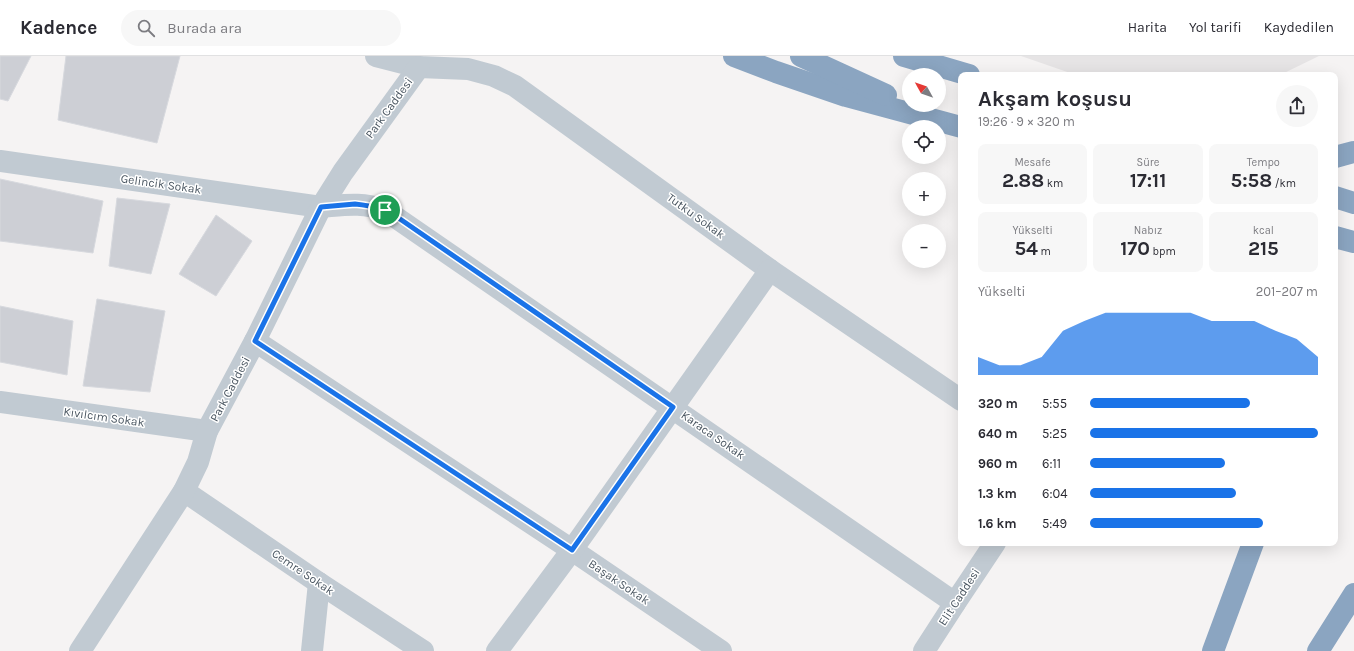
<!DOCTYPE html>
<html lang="tr">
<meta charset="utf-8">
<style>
:root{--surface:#fff;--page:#f7f7f7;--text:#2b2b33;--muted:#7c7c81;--line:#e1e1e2;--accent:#1a73e8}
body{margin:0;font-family:Karla,sans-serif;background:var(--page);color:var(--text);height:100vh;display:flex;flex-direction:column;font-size:15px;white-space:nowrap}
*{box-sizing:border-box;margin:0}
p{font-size:13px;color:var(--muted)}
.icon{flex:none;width:22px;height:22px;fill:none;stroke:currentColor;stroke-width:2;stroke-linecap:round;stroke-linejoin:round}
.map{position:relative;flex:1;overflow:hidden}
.panel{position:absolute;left:958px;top:16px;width:380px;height:474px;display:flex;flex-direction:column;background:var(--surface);border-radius:8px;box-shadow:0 4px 16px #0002}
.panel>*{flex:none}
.needle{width:26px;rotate:310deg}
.tools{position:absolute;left:902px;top:12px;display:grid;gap:8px}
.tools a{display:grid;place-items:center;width:44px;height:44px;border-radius:50%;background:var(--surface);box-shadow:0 4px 16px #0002;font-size:20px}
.pin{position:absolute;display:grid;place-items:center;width:34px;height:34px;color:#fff;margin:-17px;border:2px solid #fff;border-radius:50%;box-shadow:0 1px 4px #0007}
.round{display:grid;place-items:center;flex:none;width:42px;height:42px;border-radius:21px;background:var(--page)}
.overview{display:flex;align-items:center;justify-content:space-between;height:68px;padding:0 20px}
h1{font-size:22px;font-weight:700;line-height:30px}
.metrics{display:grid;grid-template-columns:repeat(3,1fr);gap:6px;height:68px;padding:4px 20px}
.metrics div{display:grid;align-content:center;border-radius:8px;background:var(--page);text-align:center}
.metrics b{font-size:20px;font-weight:700}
.metrics small{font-size:11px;font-weight:400}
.metrics p{font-size:11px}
.chart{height:112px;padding:8px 20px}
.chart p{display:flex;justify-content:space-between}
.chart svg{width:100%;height:72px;margin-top:4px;fill:var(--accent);opacity:.7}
ul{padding:0 20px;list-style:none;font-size:13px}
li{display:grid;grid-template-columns:64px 48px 1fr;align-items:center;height:30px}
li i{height:10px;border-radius:5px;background:var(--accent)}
header{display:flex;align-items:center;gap:24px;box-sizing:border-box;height:56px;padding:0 20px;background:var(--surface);border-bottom:1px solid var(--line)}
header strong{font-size:19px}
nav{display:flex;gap:22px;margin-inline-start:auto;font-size:14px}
.search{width:280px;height:36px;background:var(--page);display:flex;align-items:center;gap:10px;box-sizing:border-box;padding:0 14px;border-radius:22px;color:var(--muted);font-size:15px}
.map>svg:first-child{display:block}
.education{fill:#e6e4e5}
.building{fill:#cdcfd5;stroke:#d7d9de}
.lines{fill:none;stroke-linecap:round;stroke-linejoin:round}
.street{stroke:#c1cad2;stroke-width:22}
.highway{stroke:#8ba5c1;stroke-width:22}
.route-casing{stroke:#fff;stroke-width:8}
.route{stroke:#1a73e8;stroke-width:5}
.labels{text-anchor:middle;stroke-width:3;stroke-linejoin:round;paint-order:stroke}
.street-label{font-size:12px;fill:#4a5661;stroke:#fff}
</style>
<header>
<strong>Kadence</strong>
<div class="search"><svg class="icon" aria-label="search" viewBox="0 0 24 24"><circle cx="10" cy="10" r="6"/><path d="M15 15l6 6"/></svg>Burada ara</div>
<nav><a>Harita</a><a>Yol tarifi</a><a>Kaydedilen</a></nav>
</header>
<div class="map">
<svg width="1354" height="595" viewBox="0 0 1354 595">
<rect width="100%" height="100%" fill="#f5f3f3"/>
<path class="education" d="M 1021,0 L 1319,0 L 1280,19 L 1076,19 Z"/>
<g class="building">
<path d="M 0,0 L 31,0 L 8,45 L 0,43 Z"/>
<path d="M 66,0 L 180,0 L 157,87 L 58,64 Z"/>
<path d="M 0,123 L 103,145 L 93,197 L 0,185 Z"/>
<path d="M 117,142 L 170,148 L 151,218 L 109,210 Z"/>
<path d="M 216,159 L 252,185 L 216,240 L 179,218 Z"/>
<path d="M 97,243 L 165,255 L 150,336 L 83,330 Z"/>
<path d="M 0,250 L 73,265 L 67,319 L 0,306 Z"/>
</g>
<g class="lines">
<g class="street">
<path d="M 376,0 L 419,11 L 468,13 L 494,20 L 515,30 L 770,214 L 961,344"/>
<path d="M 0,105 L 321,151 C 346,149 361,146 385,154 L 955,547"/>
<path d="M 255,285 L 572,494 L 721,595"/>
<path d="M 0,346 L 207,375"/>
<path d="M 184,435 L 319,527 L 423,595"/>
<path d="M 80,595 L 184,435 L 198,406 L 207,375 L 255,285 L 321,151 L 343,116 L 419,11"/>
<path d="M 312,595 L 319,527"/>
<path d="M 497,595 L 572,494 L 770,214"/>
<path d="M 924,595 L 955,547 L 995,487"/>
</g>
<g class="highway">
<path d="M 734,0 L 776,16 L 846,40 L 961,71"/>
<path d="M 801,0 L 886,39"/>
<path d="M 904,0 L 969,19"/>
<path d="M 1335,101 L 1354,96"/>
<path d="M 1335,141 L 1354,147"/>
<path d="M 1335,181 L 1354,186"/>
<path d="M 1213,595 L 1253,487"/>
<path d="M 1318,595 L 1354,538"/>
</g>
</g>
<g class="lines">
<g class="route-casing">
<path id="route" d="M 355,148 C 374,150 385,153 400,163 L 673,351 L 572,494 L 255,285 L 321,151 Z"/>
</g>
<use href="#route" class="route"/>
</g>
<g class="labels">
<g class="street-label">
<text transform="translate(389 52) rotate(-54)" y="4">Park Caddesi</text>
<text transform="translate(161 128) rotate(8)" y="4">Gelincik Sokak</text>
<text transform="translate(696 160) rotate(36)" y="4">Tutku Sokak</text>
<text transform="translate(230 333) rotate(-62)" y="4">Park Caddesi</text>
<text transform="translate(104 361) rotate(8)" y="4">Kıvılcım Sokak</text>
<text transform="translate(713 379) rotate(35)" y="4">Karaca Sokak</text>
<text transform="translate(303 516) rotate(34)" y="4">Cemre Sokak</text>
<text transform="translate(619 526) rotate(34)" y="4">Başak Sokak</text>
<text transform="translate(959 541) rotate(-57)" y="4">Elit Caddesi</text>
</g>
</g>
</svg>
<div class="tools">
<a><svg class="needle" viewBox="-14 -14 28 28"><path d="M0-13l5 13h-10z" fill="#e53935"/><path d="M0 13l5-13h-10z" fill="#7c7c81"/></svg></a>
<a><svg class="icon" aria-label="locate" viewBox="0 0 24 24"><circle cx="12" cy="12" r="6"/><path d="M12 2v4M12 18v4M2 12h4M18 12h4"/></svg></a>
<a>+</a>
<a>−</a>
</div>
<div class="pin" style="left:385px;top:154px;background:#1e9e55"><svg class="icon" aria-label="arrive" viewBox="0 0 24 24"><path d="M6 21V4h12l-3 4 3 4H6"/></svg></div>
<section class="panel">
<div class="overview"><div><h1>Akşam koşusu</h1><p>19:26 · 9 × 320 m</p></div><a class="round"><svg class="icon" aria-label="share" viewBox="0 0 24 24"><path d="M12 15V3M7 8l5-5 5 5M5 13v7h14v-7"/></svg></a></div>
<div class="metrics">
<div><p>Mesafe</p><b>2.88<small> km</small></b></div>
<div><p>Süre</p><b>17:11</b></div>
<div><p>Tempo</p><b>5:58<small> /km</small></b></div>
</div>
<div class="metrics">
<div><p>Yükselti</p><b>54<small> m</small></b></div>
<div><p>Nabız</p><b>170<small> bpm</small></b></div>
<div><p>kcal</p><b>215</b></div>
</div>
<div class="chart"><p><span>Yükselti</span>201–207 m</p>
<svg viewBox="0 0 160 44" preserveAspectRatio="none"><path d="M0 44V33L10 38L20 38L30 33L40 17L50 11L60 6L70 6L80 6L90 6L100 6L110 11L120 11L130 11L140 17L150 22L160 33V44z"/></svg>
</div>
<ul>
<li><b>320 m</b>5:55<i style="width:70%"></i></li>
<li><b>640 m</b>5:25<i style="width:100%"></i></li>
<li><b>960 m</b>6:11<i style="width:59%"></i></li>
<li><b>1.3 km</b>6:04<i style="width:64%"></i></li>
<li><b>1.6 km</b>5:49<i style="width:76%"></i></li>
</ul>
</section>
</div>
